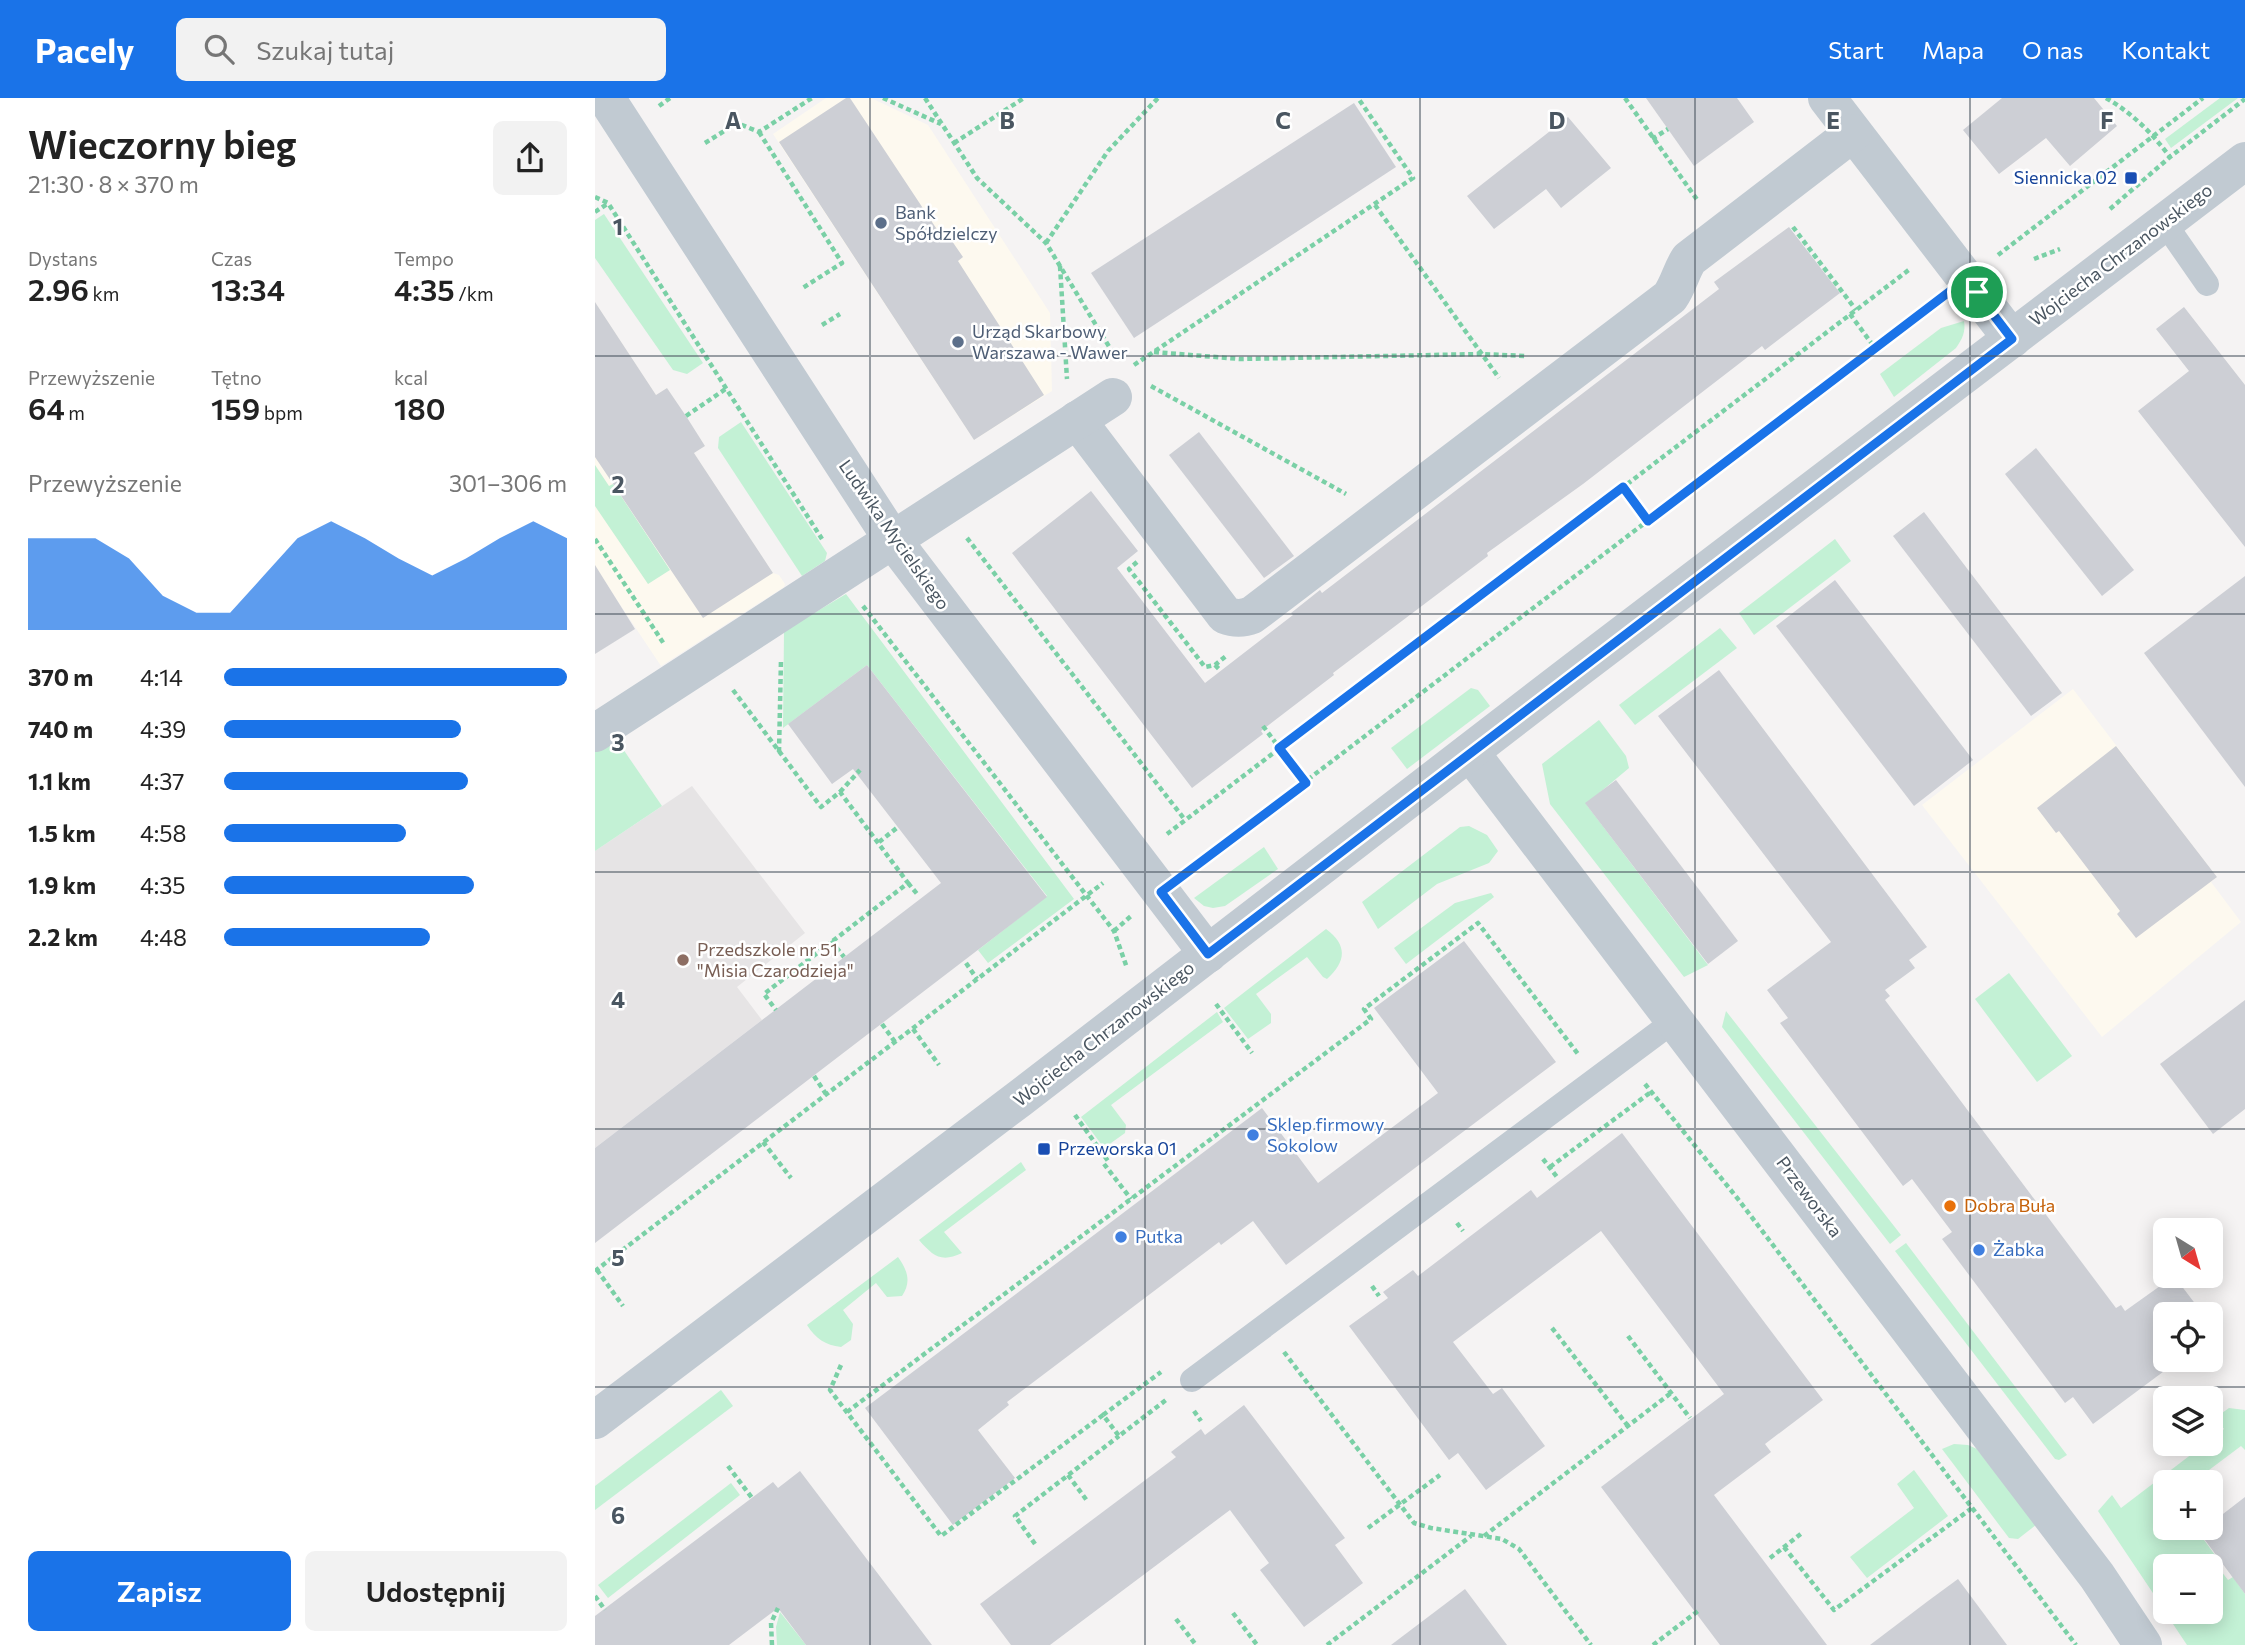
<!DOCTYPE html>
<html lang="pl">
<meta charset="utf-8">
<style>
:root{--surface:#fff;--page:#f2f2f2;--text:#222;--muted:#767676;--accent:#1a73e8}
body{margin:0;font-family:Commissioner,sans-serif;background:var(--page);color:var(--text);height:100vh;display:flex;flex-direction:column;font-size:26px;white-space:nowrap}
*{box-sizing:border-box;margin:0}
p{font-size:23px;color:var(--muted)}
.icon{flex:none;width:38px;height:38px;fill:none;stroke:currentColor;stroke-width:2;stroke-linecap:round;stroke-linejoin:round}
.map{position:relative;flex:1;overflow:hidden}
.panel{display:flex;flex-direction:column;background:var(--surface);width:595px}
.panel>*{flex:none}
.needle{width:46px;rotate:143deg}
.tools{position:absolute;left:1558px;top:1120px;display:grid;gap:14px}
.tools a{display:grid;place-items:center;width:70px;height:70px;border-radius:10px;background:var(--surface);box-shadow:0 4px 18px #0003;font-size:35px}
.pin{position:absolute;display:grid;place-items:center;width:60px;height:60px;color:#fff;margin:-30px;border:4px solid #fff;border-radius:50%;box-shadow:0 2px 7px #0007}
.round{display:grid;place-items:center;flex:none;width:74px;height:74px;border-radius:10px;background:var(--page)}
.headline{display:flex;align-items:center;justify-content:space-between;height:119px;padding:0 28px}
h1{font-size:38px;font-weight:600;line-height:52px}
.figures{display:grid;grid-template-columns:repeat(3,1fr);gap:10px;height:119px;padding:7px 28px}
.figures div{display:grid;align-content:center}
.figures b{font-size:30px;font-weight:600}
.figures small{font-size:19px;font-weight:400}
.figures p{font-size:19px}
.chart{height:196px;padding:14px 28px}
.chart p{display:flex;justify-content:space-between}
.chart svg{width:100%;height:126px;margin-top:7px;fill:var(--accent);opacity:.7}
.cta{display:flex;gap:14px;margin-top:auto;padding:14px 28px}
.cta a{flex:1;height:80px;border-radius:10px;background:var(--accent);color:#fff;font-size:28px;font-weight:600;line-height:80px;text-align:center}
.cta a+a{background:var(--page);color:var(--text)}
ul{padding:0 28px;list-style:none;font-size:23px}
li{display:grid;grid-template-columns:112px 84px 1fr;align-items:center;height:52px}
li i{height:18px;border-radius:9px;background:var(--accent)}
header{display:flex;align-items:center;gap:42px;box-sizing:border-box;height:98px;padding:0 35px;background:var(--accent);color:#fff}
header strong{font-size:33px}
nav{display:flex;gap:38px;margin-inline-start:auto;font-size:24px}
.search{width:490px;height:63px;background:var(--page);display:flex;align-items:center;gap:18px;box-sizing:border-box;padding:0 24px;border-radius:10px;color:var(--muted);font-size:26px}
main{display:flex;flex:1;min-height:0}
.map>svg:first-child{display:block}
.commercial{fill:#fdf9ef}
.education{fill:#e6e4e5}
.green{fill:#c3f1d5}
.building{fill:#cdcfd5}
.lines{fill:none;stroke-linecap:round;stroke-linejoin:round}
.path{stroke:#7ad0a6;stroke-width:4.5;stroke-dasharray:5 3.5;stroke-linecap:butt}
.lane{stroke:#c1cad2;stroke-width:24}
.street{stroke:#c1cad2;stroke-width:38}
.route-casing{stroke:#fff;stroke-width:14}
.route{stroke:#1a73e8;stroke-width:9}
.grid{fill:none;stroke:#4a5661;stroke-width:2;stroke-opacity:0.55}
.transit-dot{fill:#1a4fb4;stroke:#fff;stroke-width:2.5}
.service-dot{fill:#5c6f8a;stroke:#fff;stroke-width:2.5}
.education-dot{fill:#8d6e63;stroke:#fff;stroke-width:2.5}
.shop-dot{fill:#3f7fe0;stroke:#fff;stroke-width:2.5}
.food-dot{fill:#e8710a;stroke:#fff;stroke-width:2.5}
.labels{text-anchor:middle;stroke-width:5;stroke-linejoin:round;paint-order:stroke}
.transit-label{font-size:18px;fill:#164399;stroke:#fff;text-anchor:end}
.service-label{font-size:18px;fill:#4e5e75;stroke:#fff;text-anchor:start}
.street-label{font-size:18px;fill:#4a5661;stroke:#fff}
.education-label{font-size:18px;fill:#785e54;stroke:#fff;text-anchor:start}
.shop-label{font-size:18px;fill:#366cbe;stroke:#fff;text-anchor:start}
.food-label{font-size:18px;fill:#c56008;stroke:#fff;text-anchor:start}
.grid-label{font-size:23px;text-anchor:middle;font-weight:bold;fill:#4a5661;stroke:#fff;stroke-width:5;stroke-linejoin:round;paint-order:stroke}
</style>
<header>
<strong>Pacely</strong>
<div class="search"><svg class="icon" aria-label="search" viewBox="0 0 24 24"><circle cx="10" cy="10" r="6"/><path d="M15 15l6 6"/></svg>Szukaj tutaj</div>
<nav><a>Start</a><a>Mapa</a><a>O nas</a><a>Kontakt</a></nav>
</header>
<main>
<section class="panel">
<div class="headline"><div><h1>Wieczorny bieg</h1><p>21:30 · 8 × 370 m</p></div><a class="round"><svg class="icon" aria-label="share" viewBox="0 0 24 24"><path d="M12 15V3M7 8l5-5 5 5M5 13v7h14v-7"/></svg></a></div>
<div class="figures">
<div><p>Dystans</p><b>2.96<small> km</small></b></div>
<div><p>Czas</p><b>13:34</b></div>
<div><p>Tempo</p><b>4:35<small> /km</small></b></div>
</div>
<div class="figures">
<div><p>Przewyższenie</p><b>64<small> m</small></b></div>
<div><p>Tętno</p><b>159<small> bpm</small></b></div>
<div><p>kcal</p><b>180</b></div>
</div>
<div class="chart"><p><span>Przewyższenie</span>301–306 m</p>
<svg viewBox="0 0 160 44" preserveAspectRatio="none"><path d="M0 44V12L10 12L20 12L30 19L40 32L50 38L60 38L70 25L80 12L90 6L100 12L110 19L120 25L130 19L140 12L150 6L160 12V44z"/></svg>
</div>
<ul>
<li><b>370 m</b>4:14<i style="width:100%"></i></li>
<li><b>740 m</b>4:39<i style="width:69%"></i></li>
<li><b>1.1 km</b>4:37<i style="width:71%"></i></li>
<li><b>1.5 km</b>4:58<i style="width:53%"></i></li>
<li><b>1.9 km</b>4:35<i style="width:73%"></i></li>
<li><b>2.2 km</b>4:48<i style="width:60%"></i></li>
</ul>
<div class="cta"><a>Zapisz</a><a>Udostępnij</a></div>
</section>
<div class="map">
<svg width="1650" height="1547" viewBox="0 0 1650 1547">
<rect width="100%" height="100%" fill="#f5f3f3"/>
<g class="commercial">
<path d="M 231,0 L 276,0 L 333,27 L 455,215 L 457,293 L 379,342 L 178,36 Z"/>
<path d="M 0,204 L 61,297 L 72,290 L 110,348 L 99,355 L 178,475 L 184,477 L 190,486 L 189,489 L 66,568 L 0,469 Z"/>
<path d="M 1478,591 L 1622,779 L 1616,784 L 1646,824 L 1507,939 L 1327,707 Z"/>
</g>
<path class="education" d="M 97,688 L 210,835 L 142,889 L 167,922 L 0,1050 L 0,753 Z"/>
<g class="green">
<path d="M 1625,0 L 1643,0 L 1576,50 L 1570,41 Z"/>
<path d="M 9,116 L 108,265 L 92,276 L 78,272 L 0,160 L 0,122 Z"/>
<path d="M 1369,223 C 1371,234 1367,241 1361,250 L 1299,299 L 1285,276 L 1346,230 Z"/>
<path d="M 146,324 L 232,455 L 230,463 L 207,478 L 123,350 L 124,339 Z"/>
<path d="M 0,367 L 14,388 L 18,386 L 75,472 L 53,486 L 0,408 Z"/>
<path d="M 1240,441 L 1256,463 L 1159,537 L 1144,515 Z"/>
<path d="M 251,496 L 479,801 L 393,865 L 383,852 L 452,798 L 272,567 L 188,630 L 189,533 Z"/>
<path d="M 1125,530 L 1142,550 L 1040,627 L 1024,607 Z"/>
<path d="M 876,590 L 883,592 L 895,608 L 812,671 L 796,650 Z"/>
<path d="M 1004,622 L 1031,658 L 1034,670 L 991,706 L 1113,867 L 1089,879 L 955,706 L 947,666 Z"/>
<path d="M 18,642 L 28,651 L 67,708 L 0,753 L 0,645 Z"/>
<path d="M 874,728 L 892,737 L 903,753 L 894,765 L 842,786 L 783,831 L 767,804 L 865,729 Z"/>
<path d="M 669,749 L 683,771 L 630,808 L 618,810 L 609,808 L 599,800 Z"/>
<path d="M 896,795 L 899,799 L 811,866 L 799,850 L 860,805 Z"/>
<path d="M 731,831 C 753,847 751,864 732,881 L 728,879 L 712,859 L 661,896 L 676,916 L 676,925 L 653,941 L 629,910 Z"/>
<path d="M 1414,875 L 1477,958 L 1442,984 L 1380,901 Z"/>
<path d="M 1131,913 L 1306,1137 L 1295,1146 L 1127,929 Z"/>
<path d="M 622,914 L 628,924 L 516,1007 L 531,1027 L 530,1035 L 509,1050 L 486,1019 Z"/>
<path d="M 426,1064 L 431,1072 L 349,1134 L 367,1155 C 346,1165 338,1158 324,1142 Z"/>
<path d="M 1311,1145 L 1472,1357 L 1464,1362 L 1460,1361 L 1300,1153 Z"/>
<path d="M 303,1159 C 312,1172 317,1183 307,1198 L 292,1199 L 281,1185 L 248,1212 L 258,1226 L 256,1242 L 246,1249 C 230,1247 221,1241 212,1227 Z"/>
<path d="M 126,1292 L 138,1308 L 0,1412 L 0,1388 Z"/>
<path d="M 1634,1310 L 1650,1312 L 1650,1352 L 1646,1348 L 1598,1384 L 1570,1384 L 1570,1430 L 1610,1430 L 1604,1435 L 1620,1457 L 1616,1460 L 1633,1482 L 1638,1479 L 1650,1496 L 1650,1547 L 1592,1547 L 1570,1514 L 1615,1514 L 1615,1468 L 1570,1468 L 1570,1513 L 1503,1413 L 1517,1397 L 1526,1410 L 1610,1346 L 1615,1346 L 1615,1342 L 1629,1331 L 1620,1320 Z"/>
<path d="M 1359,1346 L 1373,1347 L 1382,1351 L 1441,1427 L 1423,1441 L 1414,1440 L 1347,1351 Z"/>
<path d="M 1319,1372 L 1353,1418 L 1272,1480 L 1255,1459 L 1319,1410 L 1302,1386 Z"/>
<path d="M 136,1385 L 145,1397 L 13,1500 L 3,1487 Z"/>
<path d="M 185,1514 L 211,1547 L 182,1547 L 181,1529 Z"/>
</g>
<g class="building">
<path d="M 251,0 L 255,0 L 343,133 L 348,130 L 368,159 L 363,163 L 449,297 L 379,342 L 184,44 Z"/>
<path d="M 1051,0 L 1142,0 L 1159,24 L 1099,68 Z"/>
<path d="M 1407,0 L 1499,0 L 1522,28 L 1475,68 L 1451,40 L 1404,76 L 1368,32 Z"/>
<path d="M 759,5 L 801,69 L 539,240 L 496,175 Z"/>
<path d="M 973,19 L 1016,70 L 966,110 L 951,91 L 899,131 L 872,98 Z"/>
<path d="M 1194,129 L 1245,195 L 1170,252 L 1167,248 L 988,386 L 892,455 L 893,458 L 738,575 L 739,577 L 666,633 L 668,636 L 597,690 L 417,455 L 496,393 L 543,453 L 522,470 L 610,585 L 698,517 L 696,515 L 725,492 L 727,495 L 1124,191 L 1119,184 Z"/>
<path d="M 0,204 L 61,297 L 72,290 L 91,318 L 110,348 L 99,355 L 178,475 L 108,520 L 0,359 Z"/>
<path d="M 1589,209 L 1650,287 L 1650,449 L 1543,313 L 1594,273 L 1561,231 Z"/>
<path d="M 604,334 L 699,458 L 669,480 L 574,357 Z"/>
<path d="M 1441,350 L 1539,472 L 1507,498 L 1410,376 Z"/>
<path d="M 1329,414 L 1467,595 L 1436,618 L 1298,438 Z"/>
<path d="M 0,467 L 40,531 L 0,556 Z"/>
<path d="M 1650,478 L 1650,689 L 1549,555 Z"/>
<path d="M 1240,482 L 1378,662 L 1319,708 L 1181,528 Z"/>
<path d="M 272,567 L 452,799 L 0,1145 L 0,1050 L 346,785 L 258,671 L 237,686 L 193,626 Z"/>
<path d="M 1124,572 L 1332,849 L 1314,862 L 1320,870 L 1290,892 L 1295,898 L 1290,902 L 1521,1210 L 1526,1207 L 1530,1213 L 1579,1178 L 1608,1216 L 1570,1216 L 1570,1262 L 1584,1262 L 1498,1326 L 1478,1299 L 1470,1305 L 1347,1141 L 1357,1134 L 1317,1081 L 1308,1088 L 1185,925 L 1193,920 L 1172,892 L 1236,844 L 1063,618 Z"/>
<path d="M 1521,648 L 1622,779 L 1541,840 L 1522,816 L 1525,813 L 1464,733 L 1461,735 L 1442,710 Z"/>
<path d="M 1021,682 L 1143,843 L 1113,866 L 990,705 Z"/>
<path d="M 869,843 L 961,964 L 691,1167 L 658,1123 L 626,1147 L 624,1144 L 412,1304 L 414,1307 L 383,1332 L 420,1380 L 358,1427 L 270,1310 L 667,1010 L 723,1085 L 843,995 L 779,910 Z"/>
<path d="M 1650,902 L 1650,1011 L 1618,1036 L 1565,966 Z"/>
<path d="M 1027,1035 L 1228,1302 L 1170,1346 L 1176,1354 L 1119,1397 L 1232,1547 L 1125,1547 L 1006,1389 L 1129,1296 L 1006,1133 L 858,1244 L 898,1296 L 907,1290 L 950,1348 L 891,1392 L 863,1355 L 854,1362 L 754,1228 L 793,1200 L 788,1194 L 818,1172 L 823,1178 L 936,1092 L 942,1100 Z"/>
<path d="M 649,1307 L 750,1440 L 740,1447 L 768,1485 L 709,1529 L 665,1472 L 674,1465 L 635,1412 L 455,1547 L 416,1547 L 385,1506 L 581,1359 L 576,1354 L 606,1331 L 610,1337 Z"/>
<path d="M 205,1373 L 337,1547 L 211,1547 L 183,1510 L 134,1547 L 0,1547 L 0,1518 L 178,1384 L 183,1390 Z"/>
<path d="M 1650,1399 L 1650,1496 L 1604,1434 L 1610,1430 L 1615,1430 L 1615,1426 Z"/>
<path d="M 1363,1481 L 1412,1547 L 1275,1547 L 1333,1503 Z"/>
<path d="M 870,1491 L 912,1547 L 796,1547 Z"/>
</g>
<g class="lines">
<g class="path">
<path d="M 288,0 L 346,26"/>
<path d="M 330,0 L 382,80 L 451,145 L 521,260"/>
<path d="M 1030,0 L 1103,103"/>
<path d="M 1511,0 C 1537,15 1557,35 1575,59"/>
<path d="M 64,8 L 75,0"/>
<path d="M 164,34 L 247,165 L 206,191"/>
<path d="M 1057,41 L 1073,31"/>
<path d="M 110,45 L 142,25 L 164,34 L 217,0"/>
<path d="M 359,45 L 429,0"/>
<path d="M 0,99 L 13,105 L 227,441"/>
<path d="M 780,107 L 904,280"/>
<path d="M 1515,111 L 1575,59 L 1650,1"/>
<path d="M 0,114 L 12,106"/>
<path d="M 1198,129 L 1261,212"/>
<path d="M 451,145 L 513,53 L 563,0"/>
<path d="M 1403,157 L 1608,0"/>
<path d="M 1439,161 L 1465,151"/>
<path d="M 465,168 L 472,281"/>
<path d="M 1255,216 L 1280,250"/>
<path d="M 227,227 L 245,216"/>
<path d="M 559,254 L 645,261 L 885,256 L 932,258"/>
<path d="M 539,267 L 818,80 L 763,0"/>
<path d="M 556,288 L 751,396"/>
<path d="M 91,318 L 132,290"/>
<path d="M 1028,389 L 1053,423"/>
<path d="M 372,440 L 590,722"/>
<path d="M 0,441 L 69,546"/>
<path d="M 542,464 L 534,471 L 610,569 L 620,567 L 631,558"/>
<path d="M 268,508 L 519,833 L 532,870"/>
<path d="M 620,567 L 626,573"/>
<path d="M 138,592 L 226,709 L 245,694 L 313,785 L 169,896 L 181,912"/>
<path d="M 668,628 L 711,685"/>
<path d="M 184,654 L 186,561"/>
<path d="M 245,694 L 265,672"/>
<path d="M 572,736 L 1315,171"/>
<path d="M 284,744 L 303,729"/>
<path d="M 598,769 L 1340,204"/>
<path d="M 313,785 L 323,797"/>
<path d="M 519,833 L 536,818"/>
<path d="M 236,843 L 249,859"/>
<path d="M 371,865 L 382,881"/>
<path d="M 621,906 L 657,955"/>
<path d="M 287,926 L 300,944"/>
<path d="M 318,931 L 344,967"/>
<path d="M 219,978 L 231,996"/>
<path d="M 1050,986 L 1143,1101 L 1481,1547"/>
<path d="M 480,1017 L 513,1063"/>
<path d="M 168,1044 L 196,1080"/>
<path d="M 948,1061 L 962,1079"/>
<path d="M 509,1066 L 536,1101"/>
<path d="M 955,1069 L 1056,994"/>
<path d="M 862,1125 L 868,1133"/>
<path d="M 2,1172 L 28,1208"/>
<path d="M 0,1173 L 508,785"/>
<path d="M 777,1188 L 784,1198"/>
<path d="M 957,1230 L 1033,1328"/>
<path d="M 1033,1238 L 1095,1320"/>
<path d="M 689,1254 L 819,1425 L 836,1430 L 907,1441 L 924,1451 L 996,1547"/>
<path d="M 246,1267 L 235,1292 L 346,1438 L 508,1317 L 524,1338 L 571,1302"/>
<path d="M 599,1313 L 606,1323"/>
<path d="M 252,1314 L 776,921 L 769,911 L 883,825 L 983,956"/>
<path d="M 508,1317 L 566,1274"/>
<path d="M 133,1368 L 157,1400"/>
<path d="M 473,1377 L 493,1404"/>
<path d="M 773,1430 L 845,1377"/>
<path d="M 889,1438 L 1076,1295"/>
<path d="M 440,1446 L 420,1418 L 524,1338"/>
<path d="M 1189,1449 L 1239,1512 L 1377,1410"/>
<path d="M 1175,1460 L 1207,1435"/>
<path d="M 0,1498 L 10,1512"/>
<path d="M 638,1515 L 662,1547"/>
<path d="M 581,1521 L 601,1547"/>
<path d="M 177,1547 L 176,1525 L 183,1510"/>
<path d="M 732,1547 L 876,1438"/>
<path d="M 1058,1547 L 1103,1513"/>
</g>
<g class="lane">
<path d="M 1569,124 L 1612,186"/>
<path d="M 597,1282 L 1079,923"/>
</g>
<g class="street">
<path d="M 11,0 L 297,441 L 613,856"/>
<path d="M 1232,0 L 1417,241"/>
<path d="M 482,322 L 630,517 C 640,521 647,521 657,517 L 1075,199 C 1084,186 1086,173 1094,161 L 1258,35"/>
<path d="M 0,635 L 518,299"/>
<path d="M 875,654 L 1502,1478 L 1548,1547"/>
<path d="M 0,1322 L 424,1001 L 981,572 L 1650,63"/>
</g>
</g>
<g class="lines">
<g class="route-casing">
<path id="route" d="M 1371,181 L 1417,241 L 613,856 L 566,794 L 711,685 L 684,650 L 1028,389 L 1053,423 Z"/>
</g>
<use href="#route" class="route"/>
</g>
<path class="grid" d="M 275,0 L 275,1547M 550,0 L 550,1547M 825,0 L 825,1547M 1100,0 L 1100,1547M 1375,0 L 1375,1547M 0,258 L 1650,258M 0,516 L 1650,516M 0,774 L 1650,774M 0,1031 L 1650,1031M 0,1289 L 1650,1289"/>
<g class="transit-dot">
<rect x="1529" y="73" width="14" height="14" rx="3.5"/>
<rect x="442" y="1044" width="14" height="14" rx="3.5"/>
</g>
<g class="service-dot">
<circle cx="286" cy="125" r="7"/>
<circle cx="363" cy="244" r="7"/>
</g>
<circle class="education-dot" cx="88" cy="862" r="7"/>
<g class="shop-dot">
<circle cx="658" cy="1037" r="7"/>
<circle cx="526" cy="1139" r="7"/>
<circle cx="1384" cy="1152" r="7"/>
</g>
<circle class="food-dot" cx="1355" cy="1108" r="7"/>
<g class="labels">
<g class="transit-label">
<text x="1522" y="86">Siennicka 02</text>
<text x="463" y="1057" text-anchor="start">Przeworska 01</text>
</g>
<g class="service-label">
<text x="300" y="121">Bank<tspan x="300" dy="21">Spółdzielczy</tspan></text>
<text x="377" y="240">Urząd Skarbowy<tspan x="377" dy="21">Warszawa - Wawer</tspan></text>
</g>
<g class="street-label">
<text transform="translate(1526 157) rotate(-37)" y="6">Wojciecha Chrzanowskiego</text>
<text transform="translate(299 437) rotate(55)" y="6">Ludwika Mycielskiego</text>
<text transform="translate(509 936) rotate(-38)" y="6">Wojciecha Chrzanowskiego</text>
<text transform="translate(1214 1099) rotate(53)" y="6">Przeworska</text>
</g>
<g class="education-label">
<text x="102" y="858">Przedszkole nr 51<tspan x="102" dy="21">"Misia Czarodzieja"</tspan></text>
</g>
<g class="shop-label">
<text x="672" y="1033">Sklep firmowy<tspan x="672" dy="21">Sokolow</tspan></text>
<text x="540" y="1145">Putka</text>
<text x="1398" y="1158">Żabka</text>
</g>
<g class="food-label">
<text x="1369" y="1114">Dobra Buła</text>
</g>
</g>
<g class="grid-label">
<text x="138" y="31">A</text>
<text x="412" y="31">B</text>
<text x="688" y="31">C</text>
<text x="962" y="31">D</text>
<text x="1238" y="31">E</text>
<text x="1512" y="31">F</text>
<text x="23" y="137">1</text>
<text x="23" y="395">2</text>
<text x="23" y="653">3</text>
<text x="23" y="910">4</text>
<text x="23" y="1168">5</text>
<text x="23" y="1426">6</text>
</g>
</svg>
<div class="tools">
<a><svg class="needle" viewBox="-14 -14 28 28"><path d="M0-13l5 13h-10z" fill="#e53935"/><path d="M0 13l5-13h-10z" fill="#767676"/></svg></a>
<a><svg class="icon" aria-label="locate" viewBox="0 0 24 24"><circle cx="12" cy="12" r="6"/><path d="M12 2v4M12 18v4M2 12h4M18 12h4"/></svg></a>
<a><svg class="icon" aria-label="layers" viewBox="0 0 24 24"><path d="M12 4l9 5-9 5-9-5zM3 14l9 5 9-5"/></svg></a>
<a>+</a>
<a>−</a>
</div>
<div class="pin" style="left:1382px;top:194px;background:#1e9e55"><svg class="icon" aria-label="arrive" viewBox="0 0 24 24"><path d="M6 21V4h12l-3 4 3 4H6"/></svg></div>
</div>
</main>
